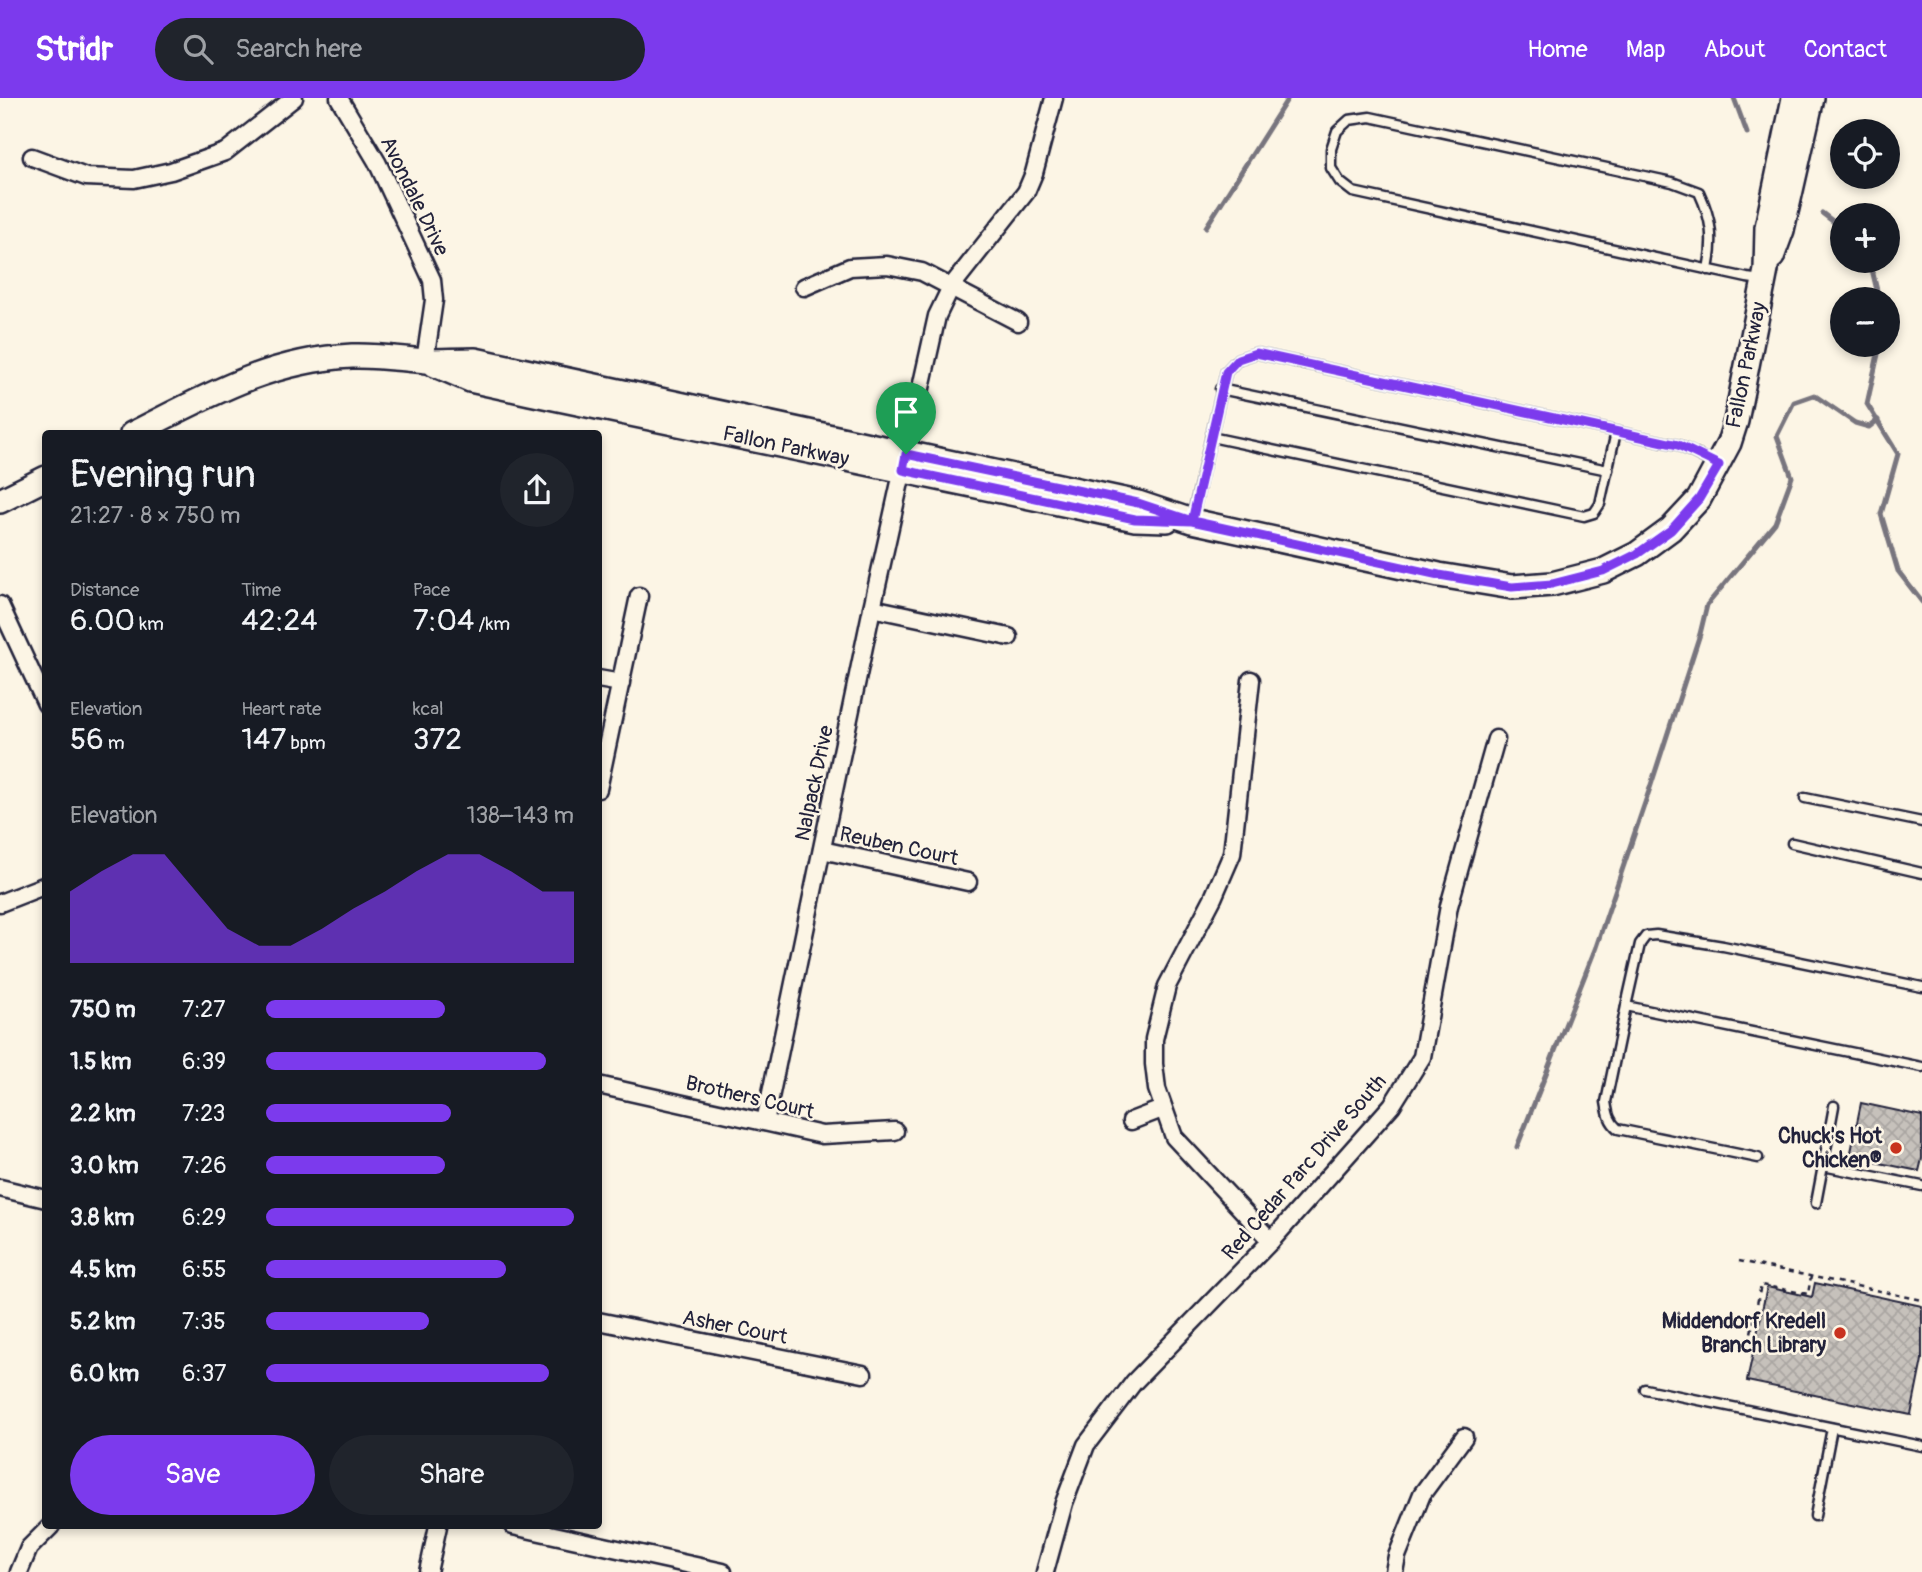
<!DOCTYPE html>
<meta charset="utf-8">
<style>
:root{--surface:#171b24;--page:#20242c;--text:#f1f3f6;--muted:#9ea1a6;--accent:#7c3aed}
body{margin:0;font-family:Pangolin,sans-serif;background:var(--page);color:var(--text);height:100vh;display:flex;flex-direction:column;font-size:26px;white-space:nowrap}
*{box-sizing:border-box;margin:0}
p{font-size:23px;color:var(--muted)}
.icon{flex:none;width:38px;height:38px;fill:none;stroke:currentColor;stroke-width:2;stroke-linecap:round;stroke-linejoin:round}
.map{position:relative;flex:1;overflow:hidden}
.side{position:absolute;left:42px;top:332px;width:560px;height:1099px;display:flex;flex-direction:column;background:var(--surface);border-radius:7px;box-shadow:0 4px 10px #0003}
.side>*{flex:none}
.controls{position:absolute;left:1830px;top:21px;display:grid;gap:14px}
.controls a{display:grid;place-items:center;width:70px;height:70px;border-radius:50%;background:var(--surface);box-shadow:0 4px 10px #0003;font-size:35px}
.pin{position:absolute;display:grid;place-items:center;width:60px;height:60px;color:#fff;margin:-72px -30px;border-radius:50% 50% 50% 0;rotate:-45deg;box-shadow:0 0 7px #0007}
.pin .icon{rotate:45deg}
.round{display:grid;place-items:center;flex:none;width:74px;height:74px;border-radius:37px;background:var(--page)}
.head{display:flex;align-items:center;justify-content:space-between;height:119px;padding:0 28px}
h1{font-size:38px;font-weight:600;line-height:52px}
.stats{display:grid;grid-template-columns:repeat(3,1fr);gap:10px;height:119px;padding:7px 28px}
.stats div{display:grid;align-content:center}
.stats b{font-size:30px;font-weight:600}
.stats small{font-size:19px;font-weight:400}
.stats p{font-size:19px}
.chart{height:196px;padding:14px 28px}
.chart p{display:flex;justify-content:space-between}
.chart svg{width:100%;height:126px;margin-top:7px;fill:var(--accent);opacity:.7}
.action{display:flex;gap:14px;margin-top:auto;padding:14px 28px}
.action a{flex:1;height:80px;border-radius:42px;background:var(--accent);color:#fff;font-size:28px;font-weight:600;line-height:80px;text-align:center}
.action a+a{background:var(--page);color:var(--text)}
ul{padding:0 28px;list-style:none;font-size:23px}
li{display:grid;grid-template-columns:112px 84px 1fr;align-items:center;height:52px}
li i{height:18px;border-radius:9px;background:var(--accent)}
header{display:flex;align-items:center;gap:42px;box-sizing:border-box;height:98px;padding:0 35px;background:var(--accent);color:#fff}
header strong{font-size:33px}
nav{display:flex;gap:38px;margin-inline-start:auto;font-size:24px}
.search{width:490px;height:63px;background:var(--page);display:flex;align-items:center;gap:18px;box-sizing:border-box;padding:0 24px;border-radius:38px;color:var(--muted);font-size:26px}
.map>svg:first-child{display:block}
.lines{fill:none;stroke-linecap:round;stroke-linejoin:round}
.stream{stroke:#78757e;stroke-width:5}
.building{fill:url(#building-cross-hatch);stroke:#22223b;stroke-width:2}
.lane-casing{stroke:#22223b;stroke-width:13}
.street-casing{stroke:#22223b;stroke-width:21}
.secondary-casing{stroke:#22223b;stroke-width:28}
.path{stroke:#22223b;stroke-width:2.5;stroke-dasharray:5 5;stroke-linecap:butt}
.lane{stroke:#fcf5e5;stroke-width:8}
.street{stroke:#fcf5e5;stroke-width:16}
.secondary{stroke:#fcf5e5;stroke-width:23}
.route-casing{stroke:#fff;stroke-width:14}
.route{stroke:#7c3aed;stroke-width:9}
.poi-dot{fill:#c8321e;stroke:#fcf5e5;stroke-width:2.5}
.labels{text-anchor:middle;stroke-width:5;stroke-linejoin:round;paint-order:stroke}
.street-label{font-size:21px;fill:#22223b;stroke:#fcf5e5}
.poi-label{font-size:21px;font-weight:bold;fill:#22223b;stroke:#fcf5e5;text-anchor:end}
</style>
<header>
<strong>Stridr</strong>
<div class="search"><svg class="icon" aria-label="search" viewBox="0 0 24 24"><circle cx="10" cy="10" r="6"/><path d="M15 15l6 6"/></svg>Search here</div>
<nav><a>Home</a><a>Map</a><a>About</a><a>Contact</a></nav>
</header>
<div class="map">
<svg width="1922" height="1474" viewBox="0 0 1922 1474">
<defs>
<pattern id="building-cross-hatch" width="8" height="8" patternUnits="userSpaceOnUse" patternTransform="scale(1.75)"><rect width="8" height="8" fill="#c6c1bb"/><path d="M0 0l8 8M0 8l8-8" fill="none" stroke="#aaa6a2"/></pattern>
</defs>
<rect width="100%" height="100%" fill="#fcf5e5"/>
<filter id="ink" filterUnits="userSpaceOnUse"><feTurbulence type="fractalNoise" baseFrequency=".0143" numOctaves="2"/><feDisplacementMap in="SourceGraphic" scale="14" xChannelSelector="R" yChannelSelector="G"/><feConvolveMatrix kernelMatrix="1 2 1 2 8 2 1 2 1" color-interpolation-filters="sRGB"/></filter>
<g filter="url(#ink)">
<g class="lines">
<g class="stream">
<path d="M 1734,0 L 1747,35"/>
<path d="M 1822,115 L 1843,131"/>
<path d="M 1206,129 L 1288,0"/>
<path d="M 1870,163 L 1879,201"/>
<path d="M 1880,247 L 1867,306 L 1898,356 L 1881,416 L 1898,473 L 1922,504"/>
<path d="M 1517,1049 L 1596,849 L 1650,690 L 1700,536 L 1707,507 L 1775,425 L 1792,379 L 1777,338 L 1794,304 L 1814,297 L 1855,325 L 1869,329 L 1878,322"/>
</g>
</g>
<g class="building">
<path d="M 1861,1005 L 1922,1018 L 1922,1061 L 1919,1073 L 1850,1059 Z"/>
<path d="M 1815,1185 L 1922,1208 L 1922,1262 L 1911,1317 L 1747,1283 L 1767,1189 L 1812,1199 Z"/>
</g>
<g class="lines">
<g class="lane-casing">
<g id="lane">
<path d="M 1708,172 C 1714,141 1712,122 1699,94 L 1672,84 L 1370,19 L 1349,22 L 1337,33 L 1331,51 L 1331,70 L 1340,84 L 1353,94 L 1747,180 L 1761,182"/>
<path d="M 1220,291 L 1608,372"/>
<path d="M 1211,339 L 1584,418 L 1594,415 L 1600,406 L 1616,334"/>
<path d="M 1192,421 L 1226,274 L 1238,261 L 1256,255 L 1678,347 L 1716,366"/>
<path d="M 1805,700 L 1922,724"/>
<path d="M 1792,745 L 1922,775"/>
<path d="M 1626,908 L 1640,846 L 1646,838 L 1656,837 L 1723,848 L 1922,889"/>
<path d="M 1758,1060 L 1618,1031 C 1609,1023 1608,1016 1606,1004 L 1626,908 L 1922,969"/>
<path d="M 1823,1068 L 1834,1008"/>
<path d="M 1816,1105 L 1823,1068 L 1922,1088"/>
<path d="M 1645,1291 L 1922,1348"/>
<path d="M 1815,1418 L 1832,1330"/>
</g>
</g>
<g class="street-casing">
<g id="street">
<path d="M 339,0 L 377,64 L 432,182 L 434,202 L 425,263"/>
<path d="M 32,59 L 86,79 L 134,81 L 171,73 L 225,54 L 294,0"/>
<path d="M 804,189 L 850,169 L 887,167 L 922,174 L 1018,224"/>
<path d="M 0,507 L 46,606"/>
<path d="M 872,510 L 1009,539"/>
<path d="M 598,581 L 621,585"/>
<path d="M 1251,582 L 1232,756 L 1213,800 L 1167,888 L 1154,941 L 1154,966 L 1157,991 L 1174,1039 L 1271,1143"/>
<path d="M 598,691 L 639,498"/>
<path d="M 822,752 L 968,784"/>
<path d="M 0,805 L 46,787"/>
<path d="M 598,987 L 822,1037 L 895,1033"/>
<path d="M 1131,1023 L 1162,1011"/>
<path d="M 765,1024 L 872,510 L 937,218 L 951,189 L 1026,94 L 1034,75 L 1054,0"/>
<path d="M 0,1090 L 46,1101"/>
<path d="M 598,1223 L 863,1276"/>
<path d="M 513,1428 L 723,1474"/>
<path d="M 19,1474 L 29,1450 L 51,1428"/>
<path d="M 428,1474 L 438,1428"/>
<path d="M 1045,1474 L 1064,1405 L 1086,1347 L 1134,1284 L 1271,1143 L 1392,1007 L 1422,959 L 1449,808 L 1496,641"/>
<path d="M 1394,1474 L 1397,1458 L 1422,1396 L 1464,1339"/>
</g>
</g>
<g class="secondary-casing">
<g id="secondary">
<path d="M 1772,159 L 1782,132 L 1812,0"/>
<path d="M 435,267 L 470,282 L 530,295 L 1135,421 L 1167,422"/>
<path d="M 132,336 C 205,299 268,262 352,258 C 377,257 401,261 426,263 C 442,263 459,262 475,262 L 1138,405 L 1192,423 L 1439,477 L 1512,489 L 1552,486 L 1603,473 L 1637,456 L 1671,431 L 1699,401 L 1729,345 L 1736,323 L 1766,172 L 1767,129 L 1794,0"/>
<path d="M 0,403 L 46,380"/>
</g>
</g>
<g class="path">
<path d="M 1739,1163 L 1922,1202"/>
<path d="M 1747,1254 L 1761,1187 L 1808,1196 L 1811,1178"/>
</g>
<use href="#lane" class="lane"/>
<use href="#street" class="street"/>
<use href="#secondary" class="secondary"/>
</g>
</g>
<g class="lines" filter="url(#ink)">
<g class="route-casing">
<path id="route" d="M 906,356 L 903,372 L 1135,421 L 1192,423 L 1439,477 L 1512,489 L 1552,486 L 1603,473 L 1637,456 L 1671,432 L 1699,401 L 1719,367 L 1678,347 L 1256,255 L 1238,261 L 1226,274 L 1192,423 L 1138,405 L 906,356"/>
</g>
<use href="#route" class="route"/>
</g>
<g class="poi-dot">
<circle cx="1896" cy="1050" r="7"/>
<circle cx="1840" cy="1235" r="7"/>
</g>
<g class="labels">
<g class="street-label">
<text transform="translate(415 98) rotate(64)" y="7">Avondale Drive</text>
<text transform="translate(1746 267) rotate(-78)" y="7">Fallon Parkway</text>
<text transform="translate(786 348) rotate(12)" y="7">Fallon Parkway</text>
<text transform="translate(814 685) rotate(-78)" y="7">Nalpack Drive</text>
<text transform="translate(899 748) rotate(12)" y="7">Reuben Court</text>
<text transform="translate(750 999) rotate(13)" y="7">Brothers Court</text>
<text transform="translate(1304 1069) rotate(-49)" y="7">Red Cedar Parc Drive South</text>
<text transform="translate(735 1229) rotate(11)" y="7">Asher Court</text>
</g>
<g class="poi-label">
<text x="1882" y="1045">Chuck's Hot<tspan x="1882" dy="24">Chicken®</tspan></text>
<text x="1826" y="1230">Middendorf Kredell<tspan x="1826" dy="24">Branch Library</tspan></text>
</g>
</g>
</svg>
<div class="controls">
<a><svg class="icon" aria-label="locate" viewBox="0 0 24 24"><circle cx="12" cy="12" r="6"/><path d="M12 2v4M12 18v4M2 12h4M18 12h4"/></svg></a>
<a>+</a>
<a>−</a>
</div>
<div class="pin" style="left:906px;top:356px;background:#1e9e55"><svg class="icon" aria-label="arrive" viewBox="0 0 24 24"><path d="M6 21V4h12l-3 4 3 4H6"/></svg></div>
<section class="side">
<div class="head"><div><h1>Evening run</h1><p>21:27 · 8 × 750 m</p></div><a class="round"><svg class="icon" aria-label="share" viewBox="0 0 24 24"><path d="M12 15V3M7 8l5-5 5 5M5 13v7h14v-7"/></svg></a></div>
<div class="stats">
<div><p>Distance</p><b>6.00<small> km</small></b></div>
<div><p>Time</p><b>42:24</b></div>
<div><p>Pace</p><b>7:04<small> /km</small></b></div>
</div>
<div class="stats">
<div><p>Elevation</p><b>56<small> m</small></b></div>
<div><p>Heart rate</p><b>147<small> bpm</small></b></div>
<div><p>kcal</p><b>372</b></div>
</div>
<div class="chart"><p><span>Elevation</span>138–143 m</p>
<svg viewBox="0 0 160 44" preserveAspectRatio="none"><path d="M0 44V19L10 12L20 6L30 6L40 19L50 32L60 38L70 38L80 32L90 25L100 19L110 12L120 6L130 6L140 12L150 19L160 19V44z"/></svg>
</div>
<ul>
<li><b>750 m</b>7:27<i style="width:58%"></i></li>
<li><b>1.5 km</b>6:39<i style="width:91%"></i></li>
<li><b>2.2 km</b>7:23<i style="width:60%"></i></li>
<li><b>3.0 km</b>7:26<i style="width:58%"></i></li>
<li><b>3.8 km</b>6:29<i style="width:100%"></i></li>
<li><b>4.5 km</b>6:55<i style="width:78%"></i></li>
<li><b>5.2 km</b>7:35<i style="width:53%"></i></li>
<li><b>6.0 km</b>6:37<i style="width:92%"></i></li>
</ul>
<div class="action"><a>Save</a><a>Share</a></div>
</section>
</div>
